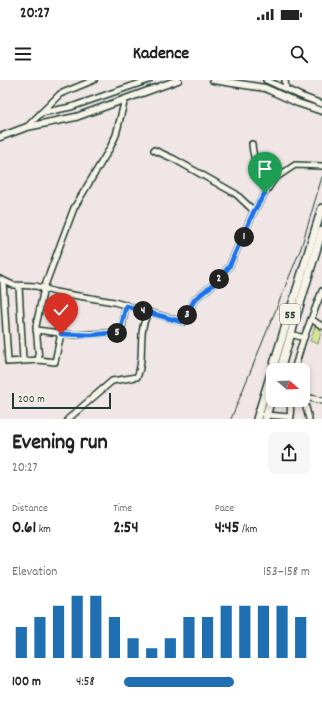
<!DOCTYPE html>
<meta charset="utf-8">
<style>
:root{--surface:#fff;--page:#f6f6f6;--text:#222;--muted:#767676;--accent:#1f6fb2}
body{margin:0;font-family:Dekko,sans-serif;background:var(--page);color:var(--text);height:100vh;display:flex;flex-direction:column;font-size:15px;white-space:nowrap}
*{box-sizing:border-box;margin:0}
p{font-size:13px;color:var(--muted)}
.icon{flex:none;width:22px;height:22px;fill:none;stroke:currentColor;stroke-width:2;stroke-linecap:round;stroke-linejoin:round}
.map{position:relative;height:339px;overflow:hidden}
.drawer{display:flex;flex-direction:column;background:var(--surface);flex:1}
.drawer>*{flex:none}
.needle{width:26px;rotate:109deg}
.controls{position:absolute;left:266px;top:283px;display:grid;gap:8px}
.controls a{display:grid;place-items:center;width:44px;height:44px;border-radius:8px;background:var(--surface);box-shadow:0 2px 6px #0003;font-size:20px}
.scale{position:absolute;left:12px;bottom:10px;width:99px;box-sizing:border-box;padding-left:4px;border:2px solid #1f3d34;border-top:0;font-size:11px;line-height:14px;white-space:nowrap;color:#1f3d34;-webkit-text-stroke:3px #f7f3e8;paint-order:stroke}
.pin{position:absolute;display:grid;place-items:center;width:34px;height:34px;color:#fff;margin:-41px -17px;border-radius:50% 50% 50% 0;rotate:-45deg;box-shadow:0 0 4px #0007}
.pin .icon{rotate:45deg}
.km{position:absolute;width:20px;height:20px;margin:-10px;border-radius:50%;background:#222;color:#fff;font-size:11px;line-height:20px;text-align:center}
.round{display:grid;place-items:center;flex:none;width:42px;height:42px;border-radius:8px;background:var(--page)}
.head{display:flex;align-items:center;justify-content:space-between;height:68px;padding:0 12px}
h1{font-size:22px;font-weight:700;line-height:30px}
.figures{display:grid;grid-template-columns:repeat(3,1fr);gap:6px;height:68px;padding:4px 12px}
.figures div{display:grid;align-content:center}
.figures b{font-size:17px;font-weight:700}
.figures small{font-size:11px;font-weight:400}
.figures p{font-size:11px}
.chart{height:112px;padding:8px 12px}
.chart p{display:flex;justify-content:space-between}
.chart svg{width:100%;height:72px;margin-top:4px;stroke:var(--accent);stroke-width:6}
ul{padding:0 12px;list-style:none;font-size:13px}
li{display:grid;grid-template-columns:64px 48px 1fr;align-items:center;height:30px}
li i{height:10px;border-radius:5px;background:var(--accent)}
.status{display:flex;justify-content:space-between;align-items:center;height:28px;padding:0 20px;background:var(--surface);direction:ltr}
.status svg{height:11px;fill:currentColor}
header{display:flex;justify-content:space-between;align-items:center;height:52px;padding:0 12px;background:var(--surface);font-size:18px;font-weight:700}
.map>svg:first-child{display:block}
.pitch{fill:#d6e294;stroke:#7a9064}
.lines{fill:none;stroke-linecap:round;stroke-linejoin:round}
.minor-casing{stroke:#1f3d34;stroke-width:8}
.major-casing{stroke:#1f3d34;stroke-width:9}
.highway-casing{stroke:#1f3d34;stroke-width:10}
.minor{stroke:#f7f3e8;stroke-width:5}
.major{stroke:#f7f3e8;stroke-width:6}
.highway{stroke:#f7f3e8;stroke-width:7}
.rail{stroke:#1f3d34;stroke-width:1}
.route-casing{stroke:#fff;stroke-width:8}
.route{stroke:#1a73e8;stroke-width:5}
.labels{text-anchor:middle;stroke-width:3;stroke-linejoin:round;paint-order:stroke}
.shield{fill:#f7f3e8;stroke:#60746a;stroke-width:1}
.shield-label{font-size:12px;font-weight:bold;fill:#1f3d34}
</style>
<div class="status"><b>20:27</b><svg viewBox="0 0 49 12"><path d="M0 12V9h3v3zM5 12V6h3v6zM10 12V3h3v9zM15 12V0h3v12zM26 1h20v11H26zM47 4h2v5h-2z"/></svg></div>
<header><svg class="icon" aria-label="menu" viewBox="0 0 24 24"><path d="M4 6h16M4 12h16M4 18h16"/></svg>Kadence<svg class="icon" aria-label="search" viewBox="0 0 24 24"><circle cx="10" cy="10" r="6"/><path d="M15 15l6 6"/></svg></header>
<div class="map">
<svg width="322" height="339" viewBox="0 0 322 339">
<rect width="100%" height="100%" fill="#f0e6e5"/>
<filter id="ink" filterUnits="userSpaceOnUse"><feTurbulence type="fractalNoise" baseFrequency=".025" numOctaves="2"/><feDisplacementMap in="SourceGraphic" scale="8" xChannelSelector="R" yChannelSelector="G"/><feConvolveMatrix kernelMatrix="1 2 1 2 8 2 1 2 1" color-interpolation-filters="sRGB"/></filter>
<g filter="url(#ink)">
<path class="pitch" d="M 315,246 L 322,248 L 318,264 L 310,261 Z"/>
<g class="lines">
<g class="minor-casing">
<g id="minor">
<path d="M 266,0 L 301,16 L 322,24"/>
<path d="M 285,0 L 286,9"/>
<path d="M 41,33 L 71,27 L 149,0"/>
<path d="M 27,47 L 60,14 L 94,0"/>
<path d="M 252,64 C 253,79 259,95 274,99"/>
<path d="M 154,70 L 174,79 L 236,114 L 254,131"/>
<path d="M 0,199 L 13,205 L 36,206 L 55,212 L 114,222 L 183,242 L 195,219 L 215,203 L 229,187 L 254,131 L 274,99 L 295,85 L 322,86"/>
<path d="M 3,202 L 8,282 L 39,280 L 55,282 L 69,215"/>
<path d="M 19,206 L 23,280"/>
<path d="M 311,239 L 322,246"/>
<path d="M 36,250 L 76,255 L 121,252 L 126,225"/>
<path d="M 291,254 L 304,258"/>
<path d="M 39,280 L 36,246 L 44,208 L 74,128 L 110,68 L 116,55 L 125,19"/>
<path d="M 294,290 L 303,260 L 322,211"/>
<path d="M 303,316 L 309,339"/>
<path d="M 303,316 L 322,321"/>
<path d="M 266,335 L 291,337"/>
<path d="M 68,339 L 112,301 L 137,297 C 146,279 136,249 149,233"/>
<path d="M 290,339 L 291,320"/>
</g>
</g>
<g class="major-casing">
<g id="major">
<path d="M 213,0 L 265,8 L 298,23 L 322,31"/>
<path d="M 0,57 L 27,47 L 76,37 L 178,0"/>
</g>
</g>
<g class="highway-casing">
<g id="highway">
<path d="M 280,290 L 322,151"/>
<path d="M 257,339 L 322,128"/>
<path d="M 265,339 L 273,313"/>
</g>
</g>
<use href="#minor" class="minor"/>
<use href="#major" class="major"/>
<use href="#highway" class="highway"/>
<path class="rail" d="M 231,339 L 301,168 L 322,97"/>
</g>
</g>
<g class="lines" filter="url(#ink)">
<g class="route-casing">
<path id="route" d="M 61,254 L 91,255 L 120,252 L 126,226 L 182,242 L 195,219 L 215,203 L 229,187 L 254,131 L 265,113"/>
</g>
<use href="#route" class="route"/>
</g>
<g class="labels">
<rect class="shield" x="280" y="224" width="20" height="20" rx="3"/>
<g class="shield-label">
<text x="290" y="238">55</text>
</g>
</g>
</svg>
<div class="controls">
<a><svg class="needle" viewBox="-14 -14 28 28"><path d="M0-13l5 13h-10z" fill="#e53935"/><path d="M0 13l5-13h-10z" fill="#767676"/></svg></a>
</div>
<div class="scale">200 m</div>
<div class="pin" style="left:265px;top:113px;background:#1e9e55"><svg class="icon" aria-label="arrive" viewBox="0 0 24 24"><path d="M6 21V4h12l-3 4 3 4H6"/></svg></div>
<div class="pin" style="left:61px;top:254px;background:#d93025"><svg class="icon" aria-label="check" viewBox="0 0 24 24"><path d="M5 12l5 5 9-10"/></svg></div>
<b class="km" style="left:244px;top:157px">1</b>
<b class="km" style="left:219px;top:199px">2</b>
<b class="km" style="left:187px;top:235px">3</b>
<b class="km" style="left:143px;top:231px">4</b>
<b class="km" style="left:117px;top:253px">5</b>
</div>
<section class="drawer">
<div class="head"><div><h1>Evening run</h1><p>20:27</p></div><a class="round"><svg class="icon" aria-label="share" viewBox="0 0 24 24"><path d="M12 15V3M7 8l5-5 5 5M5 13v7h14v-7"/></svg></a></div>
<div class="figures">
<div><p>Distance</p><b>0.61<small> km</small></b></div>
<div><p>Time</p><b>2:54</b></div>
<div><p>Pace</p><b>4:45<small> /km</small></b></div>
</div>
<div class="chart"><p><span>Elevation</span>153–158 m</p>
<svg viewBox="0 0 160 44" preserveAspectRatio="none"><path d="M5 44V25M15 44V19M25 44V12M35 44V6M45 44V6M55 44V19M65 44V32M75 44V38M85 44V32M95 44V19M105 44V19M115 44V12M125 44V12M135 44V12M145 44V12M155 44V19"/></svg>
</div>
<ul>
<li><b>100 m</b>4:58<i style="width:59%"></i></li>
</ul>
</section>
